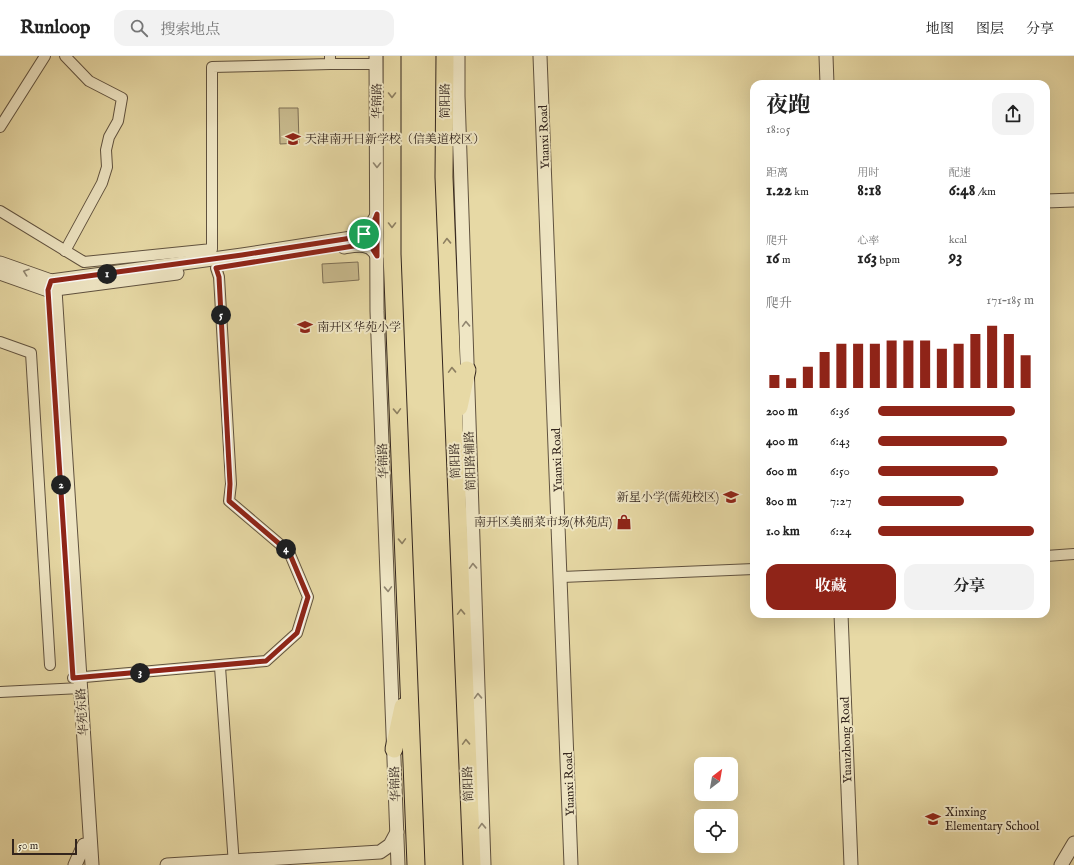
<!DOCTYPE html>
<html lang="zh">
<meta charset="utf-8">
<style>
:root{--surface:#fff;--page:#f2f2f2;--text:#222;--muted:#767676;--line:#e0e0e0;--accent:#8f2418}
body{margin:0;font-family:"IM FELL English","Noto Serif SC",serif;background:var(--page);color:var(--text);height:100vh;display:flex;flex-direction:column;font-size:15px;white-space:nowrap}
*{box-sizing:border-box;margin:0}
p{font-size:13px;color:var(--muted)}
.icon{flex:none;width:22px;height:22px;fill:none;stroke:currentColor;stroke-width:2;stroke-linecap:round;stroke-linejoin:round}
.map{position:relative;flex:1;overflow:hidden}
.panel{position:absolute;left:750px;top:24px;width:300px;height:538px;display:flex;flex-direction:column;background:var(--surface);border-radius:12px;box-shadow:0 4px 16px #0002}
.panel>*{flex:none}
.needle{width:26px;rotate:31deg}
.fabs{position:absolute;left:694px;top:701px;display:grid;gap:8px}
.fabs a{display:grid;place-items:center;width:44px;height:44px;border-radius:8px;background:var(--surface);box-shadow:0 4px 16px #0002;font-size:20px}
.scale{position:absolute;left:12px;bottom:10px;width:65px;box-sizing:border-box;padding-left:4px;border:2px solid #33251d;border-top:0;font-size:11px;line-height:14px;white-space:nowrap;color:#33251d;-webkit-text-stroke:3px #efe6c4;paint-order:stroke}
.pin{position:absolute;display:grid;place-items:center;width:34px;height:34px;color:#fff;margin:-17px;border:2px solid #fff;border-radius:50%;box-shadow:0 1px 4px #0007}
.km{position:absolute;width:20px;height:20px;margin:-10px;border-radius:50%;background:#222;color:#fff;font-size:11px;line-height:20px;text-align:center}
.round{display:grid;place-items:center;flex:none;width:42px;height:42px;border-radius:12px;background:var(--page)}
.head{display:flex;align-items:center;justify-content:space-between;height:68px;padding:0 16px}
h1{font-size:22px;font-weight:700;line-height:30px}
.metrics{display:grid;grid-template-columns:repeat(3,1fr);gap:6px;height:68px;padding:4px 16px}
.metrics div{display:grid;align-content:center}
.metrics b{font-size:17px;font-weight:700}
.metrics small{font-size:11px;font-weight:400}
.metrics p{font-size:11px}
.chart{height:112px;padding:8px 16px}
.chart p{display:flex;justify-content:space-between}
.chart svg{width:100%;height:72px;margin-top:4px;stroke:var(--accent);stroke-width:6}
.action{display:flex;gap:8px;margin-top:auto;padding:8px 16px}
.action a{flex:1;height:46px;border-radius:12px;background:var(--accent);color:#fff;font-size:16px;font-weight:700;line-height:46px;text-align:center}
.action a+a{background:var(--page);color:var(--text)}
ul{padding:0 16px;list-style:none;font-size:13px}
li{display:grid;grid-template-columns:64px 48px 1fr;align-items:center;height:30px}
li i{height:10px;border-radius:5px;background:var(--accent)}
header{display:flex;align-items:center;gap:24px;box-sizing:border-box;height:56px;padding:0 20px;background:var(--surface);border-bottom:1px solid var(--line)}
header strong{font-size:19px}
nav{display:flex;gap:22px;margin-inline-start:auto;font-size:14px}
.search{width:280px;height:36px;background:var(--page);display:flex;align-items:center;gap:10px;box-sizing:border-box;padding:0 14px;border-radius:12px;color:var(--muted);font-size:15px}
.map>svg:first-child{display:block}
.green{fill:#c8ba8e;stroke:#7e7056}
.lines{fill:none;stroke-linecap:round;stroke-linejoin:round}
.minor-casing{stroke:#60523f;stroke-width:12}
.tertiary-casing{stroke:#60523f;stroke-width:15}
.trunk-casing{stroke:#33251d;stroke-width:19}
.minor{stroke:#efe6c4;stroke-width:10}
.tertiary{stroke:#efe6c4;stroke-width:13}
.trunk{stroke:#e7d9a5;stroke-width:17}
.oneway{stroke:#8d7f61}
.oneway2{stroke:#918670}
.route-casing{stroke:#fff;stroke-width:8}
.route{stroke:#8f2418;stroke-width:5}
.labels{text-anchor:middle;stroke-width:4;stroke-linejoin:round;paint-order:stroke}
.street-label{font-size:12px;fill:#33251d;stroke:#efe6c4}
.poi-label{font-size:12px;fill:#33251d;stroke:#efe6c4;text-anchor:start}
</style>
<header>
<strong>Runloop</strong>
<div class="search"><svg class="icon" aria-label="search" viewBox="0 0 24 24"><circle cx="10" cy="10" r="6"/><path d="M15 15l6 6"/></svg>搜索地点</div>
<nav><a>地图</a><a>图层</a><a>分享</a></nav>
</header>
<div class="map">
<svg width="1074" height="809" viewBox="0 0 1074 809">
<rect width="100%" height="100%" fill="#e7d9a5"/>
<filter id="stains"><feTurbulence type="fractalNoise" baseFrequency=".005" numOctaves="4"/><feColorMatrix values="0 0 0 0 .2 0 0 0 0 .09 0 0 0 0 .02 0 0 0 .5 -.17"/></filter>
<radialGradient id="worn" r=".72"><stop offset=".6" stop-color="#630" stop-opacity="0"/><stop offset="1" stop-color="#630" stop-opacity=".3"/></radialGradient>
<g class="green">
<path d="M 279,52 L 298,52 L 299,87 L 280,88 Z"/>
<path d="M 358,206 L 359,224 L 323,227 L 322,208 Z"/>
</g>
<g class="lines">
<g class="minor-casing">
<g id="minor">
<path d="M 65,0 L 89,25 L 122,42 L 118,65 L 109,81 L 106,94 L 107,111 L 102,127 L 65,195"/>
<path d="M 330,8 L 377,8"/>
<path d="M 0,71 L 45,0"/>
<path d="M 0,155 L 84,206 L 212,193 L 212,11 L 330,8 L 330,0"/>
<path d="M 0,286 L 31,297 L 50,609"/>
<path d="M 1046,500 L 1074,498"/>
<path d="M 562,521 L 754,513"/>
<path d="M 220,611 L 234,809"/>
<path d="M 73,622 L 266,605 L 297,577 L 308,541 L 289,496 L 229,445 L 231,428 L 219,221 L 216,212"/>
<path d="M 0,636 L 81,632"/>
</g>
</g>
<g class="tertiary-casing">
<g id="tertiary">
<path d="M 376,0 L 377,255 L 398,809"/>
<path d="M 458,0 L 458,40 L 484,809"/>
<path d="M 540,0 L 571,809"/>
<path d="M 826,0 L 827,28"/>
<path d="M 1046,145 L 1074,144"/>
<path d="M 344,191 C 357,189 371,186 377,200"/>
<path d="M 0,207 L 51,225 L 242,199 L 358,181 L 367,176 L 376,161"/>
<path d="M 0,217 L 48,234 L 177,217"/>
<path d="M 51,225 L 55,234 L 92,809"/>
<path d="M 841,558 L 851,809"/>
<path d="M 75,809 L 84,789"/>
<path d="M 167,809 L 380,796 L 390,789 L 397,776"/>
<path d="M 1061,809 L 1074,787"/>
</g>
</g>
<g class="trunk-casing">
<g id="trunk">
<path d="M 392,0 L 392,198 L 416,809"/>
<path d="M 445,0 L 444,121 L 472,809"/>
<path d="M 459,351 L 467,314"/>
<path d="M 394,693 L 403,651"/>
</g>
</g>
<use href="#minor" class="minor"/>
<use href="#tertiary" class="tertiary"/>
<use href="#trunk" class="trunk"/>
</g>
<defs><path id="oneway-chevron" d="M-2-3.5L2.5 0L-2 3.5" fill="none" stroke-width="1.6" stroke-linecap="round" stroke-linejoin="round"/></defs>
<g class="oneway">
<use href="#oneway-chevron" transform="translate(392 39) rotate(90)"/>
<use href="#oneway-chevron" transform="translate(392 169) rotate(90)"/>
<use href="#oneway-chevron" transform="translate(447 185) rotate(-92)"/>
<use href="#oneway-chevron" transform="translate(452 314) rotate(-92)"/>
<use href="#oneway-chevron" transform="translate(397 355) rotate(88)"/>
<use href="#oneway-chevron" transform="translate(402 485) rotate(88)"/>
<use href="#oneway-chevron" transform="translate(461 556) rotate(-92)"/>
<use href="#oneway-chevron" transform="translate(466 686) rotate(-92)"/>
</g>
<g class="oneway2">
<use href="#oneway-chevron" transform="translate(377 109) rotate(90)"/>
<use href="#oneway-chevron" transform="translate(26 216) rotate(-161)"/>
<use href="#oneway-chevron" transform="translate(466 268) rotate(-92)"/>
<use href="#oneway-chevron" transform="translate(473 510) rotate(-92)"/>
<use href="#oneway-chevron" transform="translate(388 533) rotate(88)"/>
<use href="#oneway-chevron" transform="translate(478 640) rotate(-92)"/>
<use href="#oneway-chevron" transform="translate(482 770) rotate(-92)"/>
</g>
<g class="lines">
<g class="route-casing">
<path id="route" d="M 377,158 L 377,200 L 372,192 L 360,189 L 216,212 L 219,221 L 230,428 L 229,445 L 289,496 L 308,541 L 297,577 L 266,605 L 73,622 L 48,234 L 51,225 L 242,199 L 358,181 C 369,176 373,169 377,158 Z"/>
</g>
<use href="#route" class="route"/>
</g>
<defs>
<g id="school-bare" transform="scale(1.2)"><path d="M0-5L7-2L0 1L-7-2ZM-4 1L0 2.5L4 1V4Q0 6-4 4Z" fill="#8f2418" stroke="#efe6c4" stroke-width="2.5" paint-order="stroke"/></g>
<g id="shop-bare" transform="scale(1.2)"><path d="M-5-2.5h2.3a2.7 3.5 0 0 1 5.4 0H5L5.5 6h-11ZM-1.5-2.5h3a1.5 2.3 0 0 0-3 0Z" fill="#8f2418" stroke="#efe6c4" stroke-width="2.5" paint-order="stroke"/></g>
</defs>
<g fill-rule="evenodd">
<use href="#school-bare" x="293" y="83"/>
<use href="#school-bare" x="305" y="271"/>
<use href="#school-bare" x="731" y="441"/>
<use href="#shop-bare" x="624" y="466"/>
<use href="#school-bare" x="933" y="763"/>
</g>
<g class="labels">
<g class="street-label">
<text transform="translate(377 45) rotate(-90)" y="4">华锦路</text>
<text transform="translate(445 45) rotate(-90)" y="4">简阳路</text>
<text transform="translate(544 81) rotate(-92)" y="4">Yuanxi Road</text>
<text transform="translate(557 404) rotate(-92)" y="4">Yuanxi Road</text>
<text transform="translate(383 405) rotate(-92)" y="4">华锦路</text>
<text transform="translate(455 405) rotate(-92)" y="4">简阳路</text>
<text transform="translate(470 405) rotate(-92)" y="4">简阳路辅路</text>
<text transform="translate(82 656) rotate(-94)" y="4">华苑东路</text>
<text transform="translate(846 684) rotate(-92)" y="4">Yuanzhong Road</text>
<text transform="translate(395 728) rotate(-92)" y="4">华锦路</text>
<text transform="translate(468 728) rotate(-92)" y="4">简阳路</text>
<text transform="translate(569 728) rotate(-92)" y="4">Yuanxi Road</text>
</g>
<g class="poi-label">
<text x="305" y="87">天津南开日新学校（信美道校区）</text>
<text x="317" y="275">南开区华苑小学</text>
<text x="719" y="445" text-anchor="end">新星小学(儒苑校区)</text>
<text x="612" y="470" text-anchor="end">南开区美丽菜市场(林苑店)</text>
<text x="945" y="760">Xinxing<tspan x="945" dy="14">Elementary School</tspan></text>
</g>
</g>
<rect width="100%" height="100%" filter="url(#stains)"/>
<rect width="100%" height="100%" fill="url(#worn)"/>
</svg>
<div class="fabs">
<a><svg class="needle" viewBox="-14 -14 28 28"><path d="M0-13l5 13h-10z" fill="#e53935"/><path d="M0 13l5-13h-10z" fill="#767676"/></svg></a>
<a><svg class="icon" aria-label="locate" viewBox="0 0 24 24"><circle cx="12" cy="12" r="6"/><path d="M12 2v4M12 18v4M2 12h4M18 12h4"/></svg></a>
</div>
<div class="scale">50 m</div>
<div class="pin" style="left:364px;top:178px;background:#1e9e55"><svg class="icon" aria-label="arrive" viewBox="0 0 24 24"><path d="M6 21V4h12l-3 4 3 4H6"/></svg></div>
<b class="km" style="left:107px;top:218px">1</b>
<b class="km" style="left:61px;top:429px">2</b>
<b class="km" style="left:140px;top:617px">3</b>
<b class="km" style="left:286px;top:493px">4</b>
<b class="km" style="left:221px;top:259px">5</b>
<section class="panel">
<div class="head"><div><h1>夜跑</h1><p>18:05</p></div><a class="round"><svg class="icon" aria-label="share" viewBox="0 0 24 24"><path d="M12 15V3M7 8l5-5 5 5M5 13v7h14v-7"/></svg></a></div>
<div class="metrics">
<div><p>距离</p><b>1.22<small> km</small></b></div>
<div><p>用时</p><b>8:18</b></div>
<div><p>配速</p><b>6:48<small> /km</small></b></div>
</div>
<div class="metrics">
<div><p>爬升</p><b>16<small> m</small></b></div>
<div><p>心率</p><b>163<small> bpm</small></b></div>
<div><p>kcal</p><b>93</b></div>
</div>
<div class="chart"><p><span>爬升</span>171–185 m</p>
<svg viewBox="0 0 160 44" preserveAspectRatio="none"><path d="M5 44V36M15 44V38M25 44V31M35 44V22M45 44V17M55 44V17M65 44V17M75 44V15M85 44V15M95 44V15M105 44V20M115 44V17M125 44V11M135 44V6M145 44V11M155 44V24"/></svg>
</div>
<ul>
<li><b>200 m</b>6:36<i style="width:88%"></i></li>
<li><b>400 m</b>6:43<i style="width:83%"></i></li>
<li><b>600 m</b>6:50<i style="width:77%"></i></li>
<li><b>800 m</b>7:27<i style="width:55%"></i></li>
<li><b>1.0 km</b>6:24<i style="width:100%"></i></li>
</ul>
<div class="action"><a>收藏</a><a>分享</a></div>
</section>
</div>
